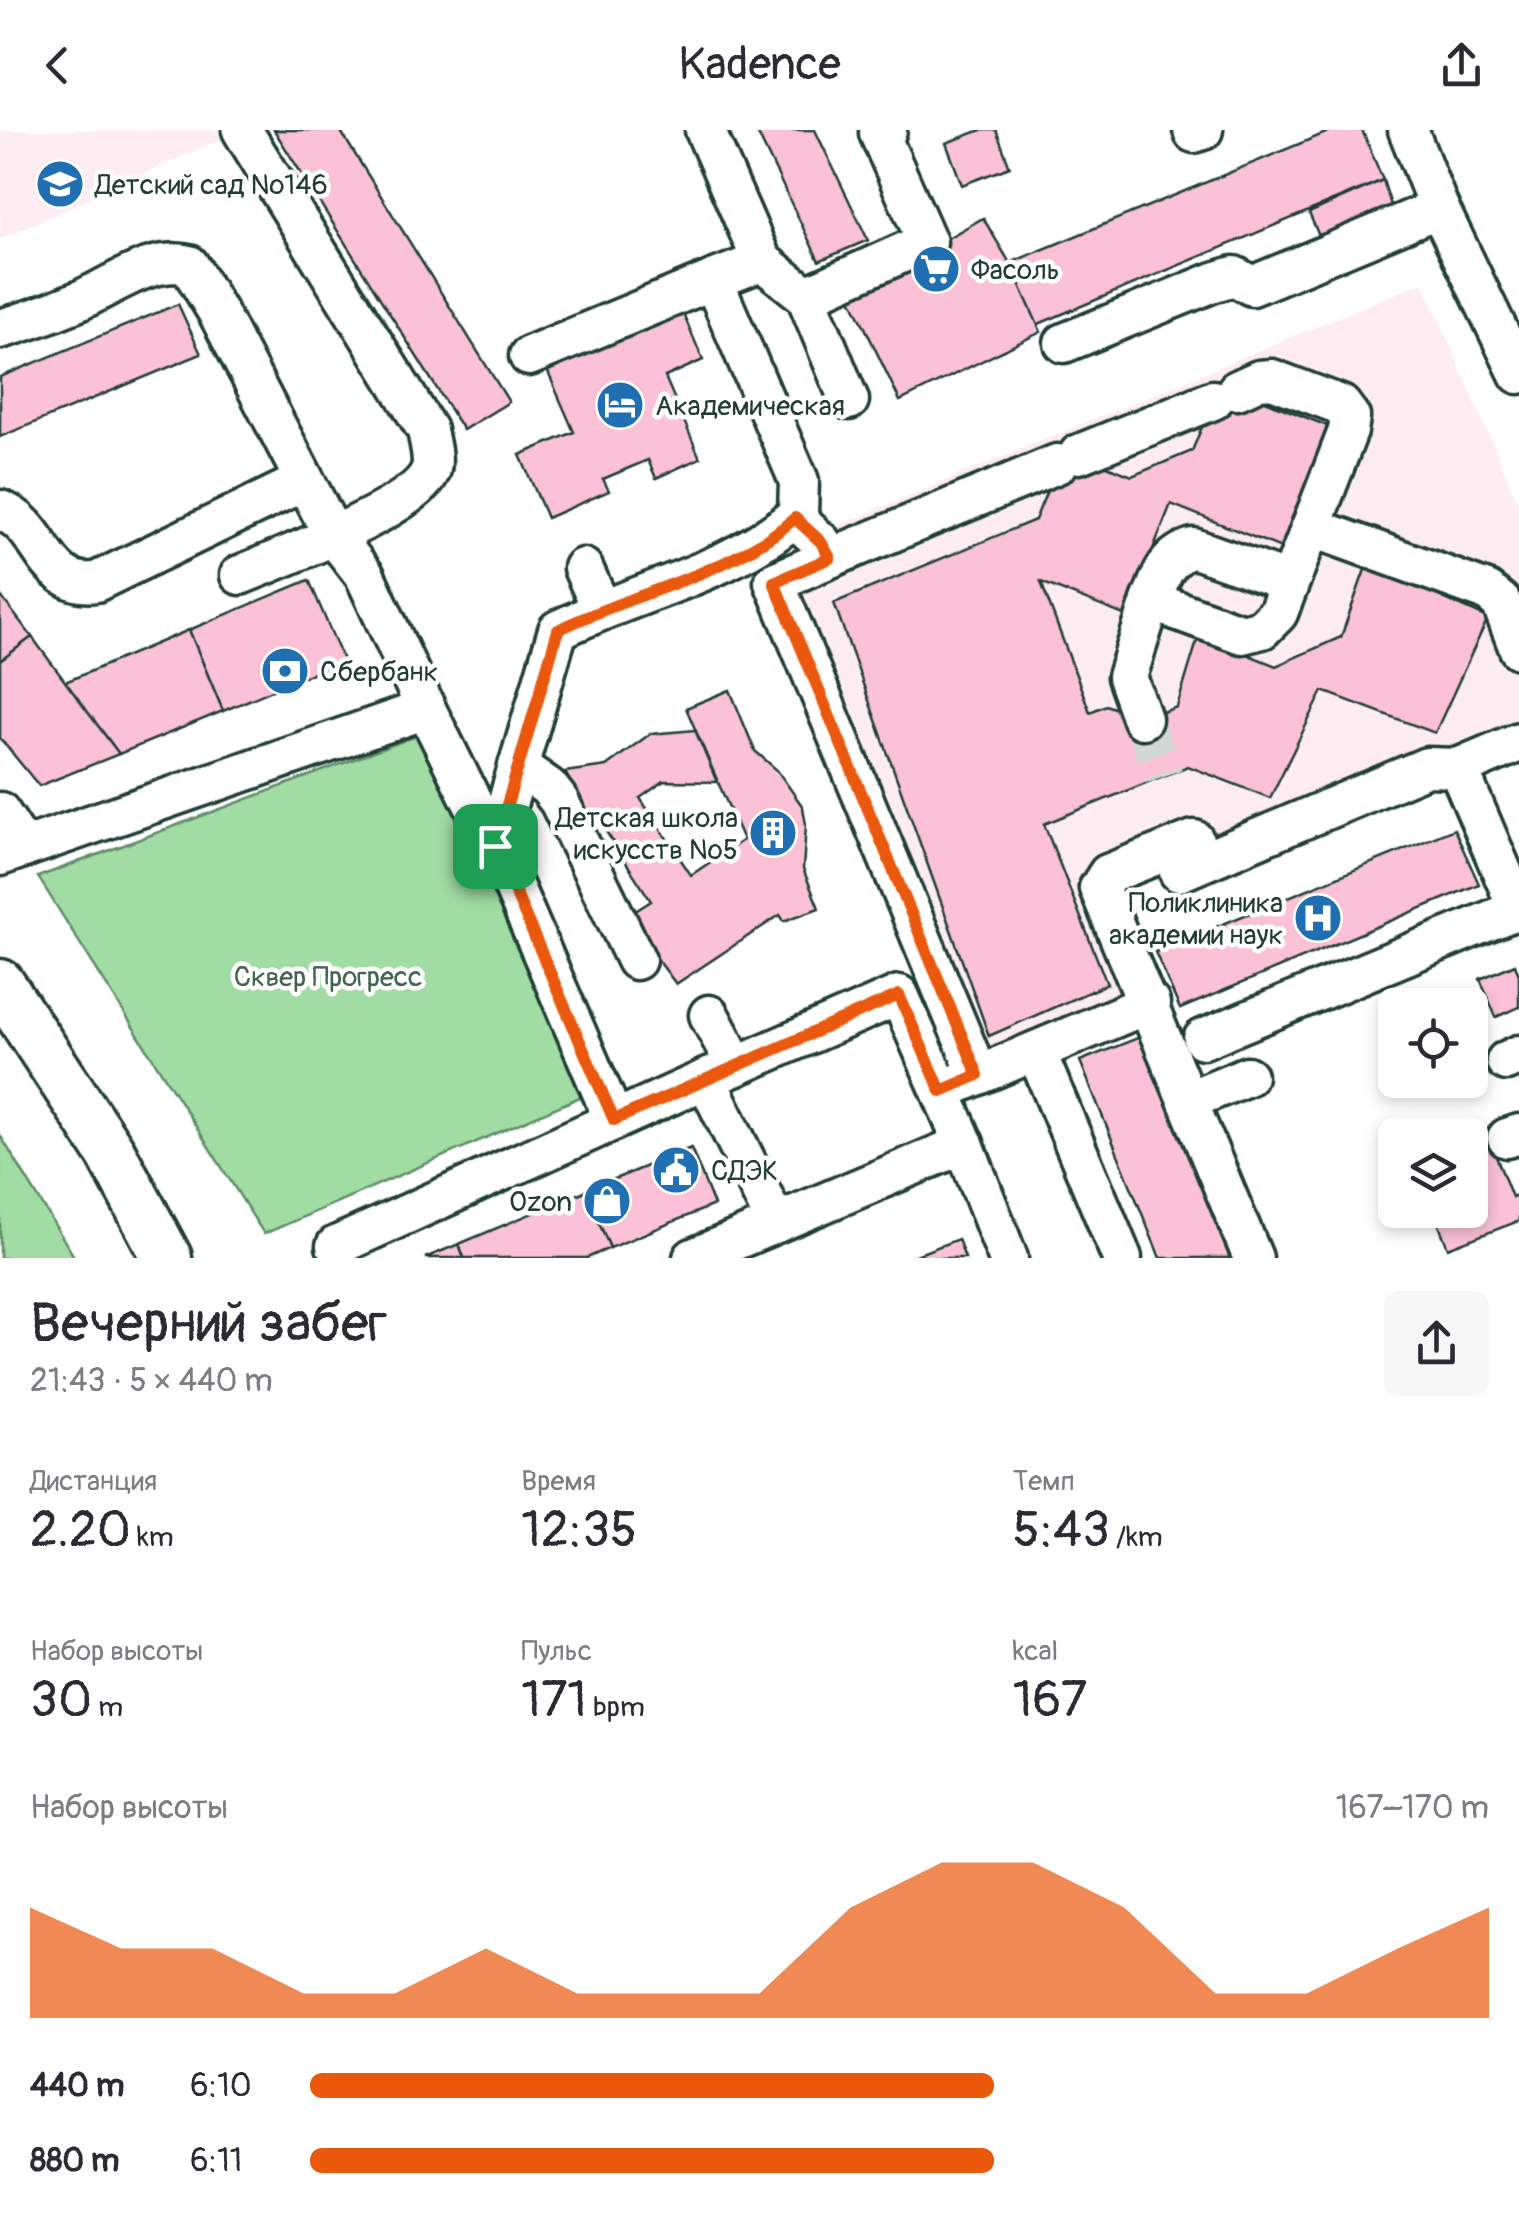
<!DOCTYPE html>
<html lang="ru">
<meta charset="utf-8">
<style>
:root{--surface:#fff;--page:#f7f7f7;--text:#2b2b33;--muted:#7c7c81;--accent:#ea580c}
body{margin:0;font-family:Pangolin,sans-serif;background:var(--page);color:var(--text);height:100vh;display:flex;flex-direction:column;font-size:38px;white-space:nowrap}
*{box-sizing:border-box;margin:0}
p{font-size:32px;color:var(--muted)}
.icon{flex:none;width:55px;height:55px;fill:none;stroke:currentColor;stroke-width:2;stroke-linecap:round;stroke-linejoin:round}
.map{position:relative;height:1128px;overflow:hidden}
.drawer{display:flex;flex-direction:column;background:var(--surface);flex:1}
.drawer>*{flex:none}
.buttons{position:absolute;left:1378px;top:858px;display:grid;gap:20px}
.buttons a{display:grid;place-items:center;width:110px;height:110px;border-radius:15px;background:var(--surface);box-shadow:0 5px 15px #0003;font-size:50px}
.pin{position:absolute;display:grid;place-items:center;width:85px;height:85px;color:#fff;margin:-42px;border-radius:20px;box-shadow:0 5px 15px #0006}
.round{display:grid;place-items:center;flex:none;width:105px;height:105px;border-radius:15px;background:var(--page)}
.head{display:flex;align-items:center;justify-content:space-between;height:170px;padding:0 30px}
h1{font-size:55px;font-weight:600;line-height:75px}
.figures{display:grid;grid-template-columns:repeat(3,1fr);gap:15px;height:170px;padding:10px 30px}
.figures div{display:grid;align-content:center}
.figures b{font-size:50px;font-weight:600}
.figures small{font-size:28px;font-weight:400}
.figures p{font-size:28px}
.chart{height:280px;padding:20px 30px}
.chart p{display:flex;justify-content:space-between}
.chart svg{width:100%;height:180px;margin-top:10px;fill:var(--accent);opacity:.7}
ul{padding:0 30px;list-style:none;font-size:32px}
li{display:grid;grid-template-columns:160px 120px 1fr;align-items:center;height:75px}
li i{height:25px;border-radius:12px;background:var(--accent)}
header{display:flex;justify-content:space-between;align-items:center;height:130px;padding:0 30px;background:var(--surface);font-size:45px;font-weight:600}
.map>svg:first-child{display:block}
.built{fill:#feecf3}
.green{fill:#a1dca2;stroke:#608c6b;stroke-width:2.5}
.building{fill:#fac1d7;stroke:#1f3d34;stroke-width:2.5}
.lines{fill:none;stroke-linecap:round;stroke-linejoin:round}
.minor-tunnel{stroke:#d2d8d6;stroke-width:38;stroke-dasharray:38 19;stroke-linecap:butt}
.minor-casing{stroke:#1f3d34;stroke-width:45}
.major-casing{stroke:#1f3d34;stroke-width:55}
.minor{stroke:#fff;stroke-width:38}
.major{stroke:#fff;stroke-width:48}
.route-casing{stroke:#fff;stroke-width:20}
.route{stroke:#ea580c;stroke-width:12}
.labels{text-anchor:middle;stroke-width:9;stroke-linejoin:round;paint-order:stroke}
.poi-label{font-size:28px;fill:#1f3d34;stroke:#fff;text-anchor:start}
.park-label{font-size:28px;fill:#406550;stroke:#fff}
</style>
<header><svg class="icon" aria-label="back" viewBox="0 0 24 24"><path d="M15 5l-7 7 7 7"/></svg>Kadence<svg class="icon" aria-label="share" viewBox="0 0 24 24"><path d="M12 15V3M7 8l5-5 5 5M5 13v7h14v-7"/></svg></header>
<div class="map">
<svg width="1519" height="1128" viewBox="0 0 1519 1128">
<rect width="100%" height="100%" fill="#fff"/>
<filter id="ink" filterUnits="userSpaceOnUse"><feTurbulence type="fractalNoise" baseFrequency=".01" numOctaves="2"/><feDisplacementMap in="SourceGraphic" scale="20" xChannelSelector="R" yChannelSelector="G"/><feConvolveMatrix kernelMatrix="1 2 1 2 8 2 1 2 1" color-interpolation-filters="sRGB"/></filter>
<g filter="url(#ink)">
<g class="built">
<path d="M 0,0 L 218,0 L 223,8 L 0,109 Z"/>
<path d="M 1423,152 L 1519,375 L 1519,588 L 1112,770 L 1151,859 L 956,927 L 760,428 Z"/>
</g>
<g class="green">
<path d="M 435,599 L 587,964 L 264,1104 L 38,747 Z"/>
<path d="M 0,1005 L 75,1128 L 0,1128 Z"/>
</g>
<g class="building">
<path d="M 274,0 L 340,0 L 509,272 L 463,300 Z"/>
<path d="M 756,0 L 815,0 L 868,110 L 819,131 Z"/>
<path d="M 981,0 L 996,0 L 1010,37 L 962,55 L 946,13 Z"/>
<path d="M 1333,0 L 1362,0 L 1383,50 L 1036,195 L 1010,133 Z"/>
<path d="M 1383,50 L 1393,82 L 1322,113 L 1309,83 Z"/>
<path d="M 983,88 L 1010,133 L 1041,202 L 900,271 L 849,164 Z"/>
<path d="M 178,174 L 201,224 L 0,307 L 0,247 Z"/>
<path d="M 682,181 L 703,230 L 665,247 L 700,328 L 656,348 L 648,330 L 603,349 L 609,361 L 547,388 L 520,325 L 574,302 L 547,240 Z"/>
<path d="M 1220,253 L 1340,301 L 1291,422 L 1171,374 L 1126,486 L 1041,452 L 1090,582 L 1106,575 L 1142,589 L 1177,577 L 1199,505 L 1276,536 L 1341,507 L 1367,434 L 1488,488 L 1435,603 L 1323,561 L 1270,668 L 1188,636 L 1044,694 L 1107,854 L 989,906 L 834,473 L 1035,390 L 1064,319 L 1132,346 L 1192,321 Z"/>
<path d="M 309,450 L 343,530 L 223,581 L 189,500 Z"/>
<path d="M 0,465 L 32,507 L 0,531 Z"/>
<path d="M 189,500 L 223,581 L 119,624 L 65,552 Z"/>
<path d="M 32,507 L 119,624 L 39,656 L 0,608 L 0,531 Z"/>
<path d="M 730,560 L 755,621 L 777,640 L 803,677 L 806,695 L 803,739 L 819,778 L 784,791 L 780,785 L 676,854 L 626,787 L 651,771 L 598,689 L 577,682 L 578,666 L 565,642 L 606,636 L 650,604 L 695,600 L 717,652 L 664,651 L 640,668 L 691,745 L 743,710 L 686,578 Z"/>
<path d="M 1454,699 L 1479,754 L 1180,879 L 1155,822 Z"/>
<path d="M 1515,834 L 1519,845 L 1519,877 L 1496,887 L 1480,849 Z"/>
<path d="M 1140,907 L 1230,1128 L 1160,1128 L 1080,931 Z"/>
<path d="M 1491,1014 L 1512,1067 L 1519,1064 L 1519,1091 L 1448,1118 L 1433,1080 L 1470,1080 L 1470,1022 Z"/>
<path d="M 691,1018 L 714,1075 L 610,1118 L 585,1061 Z"/>
<path d="M 585,1061 L 610,1118 L 587,1128 L 464,1128 L 459,1114 Z"/>
<path d="M 958,1109 L 965,1128 L 908,1128 Z"/>
<path d="M 459,1114 L 464,1128 L 425,1128 Z"/>
</g>
<g class="lines">
<path class="minor-tunnel" d="M 1142,589 L 1164,646"/>
<g class="minor-casing">
<g id="minor">
<path d="M 705,0 L 762,131 L 806,166 L 849,270"/>
<path d="M 1193,0 L 1194,3 L 1203,0"/>
<path d="M 1408,0 L 1439,78 L 1519,244"/>
<path d="M 806,166 L 927,112 L 879,3 L 887,0"/>
<path d="M 0,199 C 25,192 52,182 76,172 C 110,158 151,125 189,135 L 218,183 L 333,405 L 365,446 L 426,579 L 509,746 L 614,990"/>
<path d="M 1064,213 L 1214,152 L 1234,146 L 1252,156 L 1439,78"/>
<path d="M 529,226 L 713,150"/>
<path d="M 1079,324 L 1213,270"/>
<path d="M 0,380 C 44,395 42,458 96,452 L 304,351"/>
<path d="M 795,388 L 821,412 L 830,428 L 774,452 L 978,945"/>
<path d="M 1311,397 L 1487,461 L 1501,472 L 1519,519"/>
<path d="M 830,428 L 1057,334"/>
<path d="M 583,438 L 601,478"/>
<path d="M 240,445 C 280,428 419,377 431,339 C 434,327 429,312 427,300 L 242,0"/>
<path d="M 1151,471 C 1161,446 1166,426 1193,418 L 1289,452"/>
<path d="M 1142,589 L 1127,547 L 1151,471 L 1242,504 L 1262,499 L 1278,483 L 1348,301 L 1350,287 L 1341,275 L 1272,249 L 1259,250 L 1237,260"/>
<path d="M 518,636 L 548,657 L 559,671 L 636,830"/>
<path d="M 0,682 L 24,718"/>
<path d="M 1194,710 L 1108,744 L 1099,758 L 1253,1128"/>
<path d="M 495,716 L 558,500 C 638,460 731,444 798,384 L 799,351 L 713,150 L 762,131"/>
<path d="M 0,726 L 426,579"/>
<path d="M 1179,742 L 1427,637 L 1458,638"/>
<path d="M 709,885 L 736,936"/>
<path d="M 1203,909 L 1518,779 L 1458,638 L 1519,612"/>
<path d="M 1036,921 L 1122,1128"/>
<path d="M 1506,931 L 1519,925"/>
<path d="M 706,949 L 899,865 L 964,1014 L 1008,1128"/>
<path d="M 957,954 L 1150,873"/>
<path d="M 1189,970 L 1247,946"/>
<path d="M 1507,1008 L 1519,1004"/>
<path d="M 336,1116 L 706,949 L 776,1093"/>
<path d="M 693,1128 L 964,1014"/>
</g>
</g>
<g class="major-casing">
<path id="major" d="M 0,854 L 111,1023 L 167,1128"/>
</g>
<use href="#minor" class="minor"/>
<use href="#major" class="major"/>
</g>
</g>
<g class="lines" filter="url(#ink)">
<g class="route-casing">
<path id="route" d="M 795,388 L 821,412 L 830,428 L 774,452 L 978,945 L 941,961 L 899,865 L 614,990 L 495,716 L 558,500 C 635,461 729,446 795,388 Z"/>
</g>
<use href="#route" class="route"/>
</g>
<defs>
<g id="school-disc" transform="scale(2.5)"><circle r="9.5" fill="#1f6fb2" stroke="#fff"/><path d="M0-5L7-2L0 1L-7-2ZM-4 1L0 2.5L4 1V4Q0 6-4 4Z" fill="#fff"/></g>
<g id="supermarket-disc" transform="scale(2.5)"><circle r="9.5" fill="#1f6fb2" stroke="#fff"/><path d="M-6-5.5h2.5l.6 2H6L4.5 2H-2.5L-4.4-4H-6ZM-1.5 3.2a1.3 1.3 0 1 0 .1 0ZM3 3.2a1.3 1.3 0 1 0 .1 0Z" fill="#fff"/></g>
<g id="hotel-disc" transform="scale(2.5)"><circle r="9.5" fill="#1f6fb2" stroke="#fff"/><path d="M-6-4.5h1.5V1H6V5H4.5V3h-9V5H-6ZM-4 0a1.8 1.8 0 1 1 3.6 0ZM.5 0V-2.5h3Q6-2.5 6 0Z" fill="#fff"/></g>
<g id="bank-disc" transform="scale(2.5)"><circle r="9.5" fill="#1f6fb2" stroke="#fff"/><path d="M-6-4H6V4H-6ZM0-2.3a2.3 2.3 0 1 0 0 4.6a2.3 2.3 0 1 0 0-4.6Z" fill="#fff"/></g>
<g id="building-disc" transform="scale(2.5)"><circle r="9.5" fill="#1f6fb2" stroke="#fff"/><path d="M-4-6H4V6H1V3H-1V6H-4ZM-2.5-4.3h1.7v1.8h-1.7ZM.8-4.3h1.7v1.8H.8ZM-2.5-1h1.7V.8h-1.7ZM.8-1h1.7V.8H.8Z" fill="#fff"/></g>
<g id="hospital-disc" transform="scale(2.5)"><circle r="9.5" fill="#1f6fb2" stroke="#fff"/><path d="M-5-5h3v3.5h4V-5h3V5h-3V1.5h-4V5h-3Z" fill="#fff"/></g>
<g id="civic-disc" transform="scale(2.5)"><circle r="9.5" fill="#1f6fb2" stroke="#fff"/><path d="M-.6-6.5H3V-4.5H.6V-3L4-1V1h2V6H-6V1h2V-1L-.6-3ZM-1.2 2.5V6h2.4V2.5Z" fill="#fff"/></g>
<g id="shop-disc" transform="scale(2.5)"><circle r="9.5" fill="#1f6fb2" stroke="#fff"/><path d="M-5-2.5h2.3a2.7 3.5 0 0 1 5.4 0H5L5.5 6h-11ZM-1.5-2.5h3a1.5 2.3 0 0 0-3 0Z" fill="#fff"/></g>
</defs>
<g fill-rule="evenodd">
<use href="#school-disc" x="60" y="54"/>
<use href="#supermarket-disc" x="936" y="139"/>
<use href="#hotel-disc" x="620" y="275"/>
<use href="#bank-disc" x="285" y="541"/>
<use href="#building-disc" x="773" y="703"/>
<use href="#hospital-disc" x="1318" y="788"/>
<use href="#civic-disc" x="676" y="1040"/>
<use href="#shop-disc" x="607" y="1071"/>
</g>
<g class="labels">
<g class="poi-label">
<text x="95" y="64">Детский сад №146</text>
<text x="971" y="149">Фасоль</text>
<text x="655" y="285">Академическая</text>
<text x="320" y="551">Сбербанк</text>
<text x="738" y="697" text-anchor="end">Детская школа<tspan x="738" dy="32">искусств №5</tspan></text>
<text x="1283" y="782" text-anchor="end">Поликлиника<tspan x="1283" dy="32">академии наук</tspan></text>
<text x="711" y="1050">СДЭК</text>
<text x="572" y="1081" text-anchor="end">Ozon</text>
</g>
<g class="park-label">
<text x="328" y="856">Сквер Прогресс</text>
</g>
</g>
</svg>
<div class="buttons">
<a><svg class="icon" aria-label="locate" viewBox="0 0 24 24"><circle cx="12" cy="12" r="6"/><path d="M12 2v4M12 18v4M2 12h4M18 12h4"/></svg></a>
<a><svg class="icon" aria-label="layers" viewBox="0 0 24 24"><path d="M12 4l9 5-9 5-9-5zM3 14l9 5 9-5"/></svg></a>
</div>
<div class="pin" style="left:495px;top:716px;background:#1e9e55"><svg class="icon" aria-label="arrive" viewBox="0 0 24 24"><path d="M6 21V4h12l-3 4 3 4H6"/></svg></div>
</div>
<section class="drawer">
<div class="head"><div><h1>Вечерний забег</h1><p>21:43 · 5 × 440 m</p></div><a class="round"><svg class="icon" aria-label="share" viewBox="0 0 24 24"><path d="M12 15V3M7 8l5-5 5 5M5 13v7h14v-7"/></svg></a></div>
<div class="figures">
<div><p>Дистанция</p><b>2.20<small> km</small></b></div>
<div><p>Время</p><b>12:35</b></div>
<div><p>Темп</p><b>5:43<small> /km</small></b></div>
</div>
<div class="figures">
<div><p>Набор высоты</p><b>30<small> m</small></b></div>
<div><p>Пульс</p><b>171<small> bpm</small></b></div>
<div><p>kcal</p><b>167</b></div>
</div>
<div class="chart"><p><span>Набор высоты</span>167–170 m</p>
<svg viewBox="0 0 160 44" preserveAspectRatio="none"><path d="M0 44V17L10 27L20 27L30 38L40 38L50 27L60 38L70 38L80 38L90 17L100 6L110 6L120 17L130 38L140 38L150 27L160 17V44z"/></svg>
</div>
<ul>
<li><b>440 m</b>6:10<i style="width:58%"></i></li>
<li><b>880 m</b>6:11<i style="width:58%"></i></li>
</ul>
</section>
